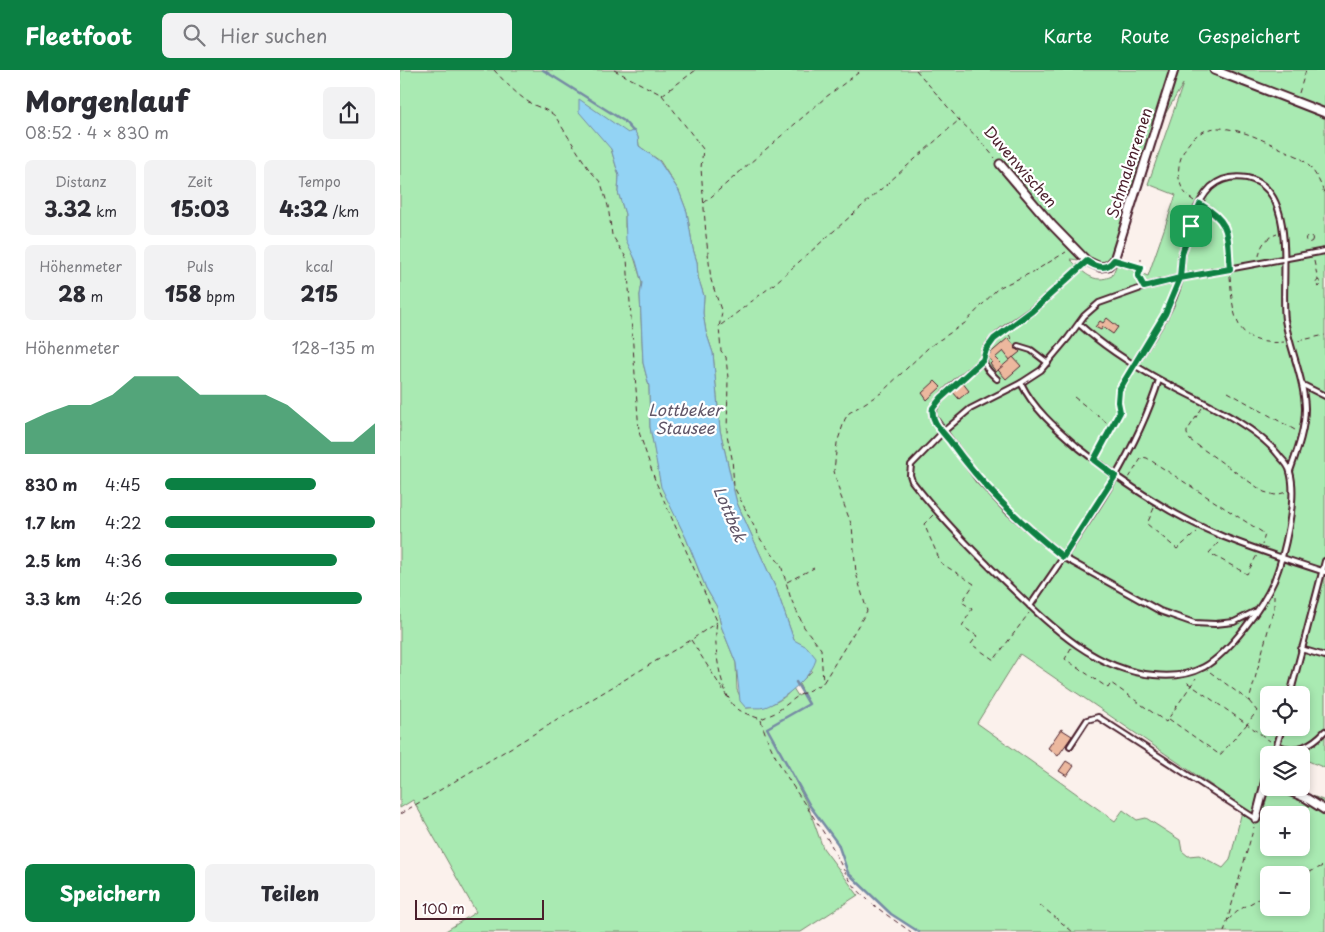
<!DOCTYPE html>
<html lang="de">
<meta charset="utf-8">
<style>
:root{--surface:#fff;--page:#f2f2f3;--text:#2b2b33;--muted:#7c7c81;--accent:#0b8043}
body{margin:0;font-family:"Playpen Sans",sans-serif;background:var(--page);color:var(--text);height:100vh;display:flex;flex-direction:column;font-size:19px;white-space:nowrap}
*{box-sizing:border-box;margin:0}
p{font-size:16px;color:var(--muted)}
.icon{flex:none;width:28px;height:28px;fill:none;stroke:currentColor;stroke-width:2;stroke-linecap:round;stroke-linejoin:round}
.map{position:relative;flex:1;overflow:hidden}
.sheet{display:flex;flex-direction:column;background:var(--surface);width:400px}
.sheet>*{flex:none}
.buttons{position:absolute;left:860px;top:616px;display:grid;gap:10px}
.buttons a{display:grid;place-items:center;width:50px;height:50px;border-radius:8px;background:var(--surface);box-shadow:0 2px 8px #0003;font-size:25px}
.scale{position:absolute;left:15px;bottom:12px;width:129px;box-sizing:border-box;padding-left:5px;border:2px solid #4a1f2b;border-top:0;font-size:14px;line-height:18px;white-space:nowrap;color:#4a1f2b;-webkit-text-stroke:4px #fff;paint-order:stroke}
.pin{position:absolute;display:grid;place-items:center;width:42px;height:42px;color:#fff;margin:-21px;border-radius:10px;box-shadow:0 2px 8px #0006}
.round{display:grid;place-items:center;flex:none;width:52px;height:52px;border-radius:8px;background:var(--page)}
.head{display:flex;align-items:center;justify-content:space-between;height:85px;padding:0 25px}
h1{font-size:28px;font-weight:800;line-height:38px}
.stats{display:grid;grid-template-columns:repeat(3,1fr);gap:8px;height:85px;padding:5px 25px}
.stats div{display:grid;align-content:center;border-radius:8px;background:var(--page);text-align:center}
.stats b{font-size:21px;font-weight:800}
.stats small{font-size:14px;font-weight:400}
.stats p{font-size:14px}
.chart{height:140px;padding:10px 25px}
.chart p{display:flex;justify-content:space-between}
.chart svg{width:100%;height:90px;margin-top:5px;fill:var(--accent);opacity:.7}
.button{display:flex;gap:10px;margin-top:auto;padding:10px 25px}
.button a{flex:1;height:58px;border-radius:8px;background:var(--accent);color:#fff;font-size:20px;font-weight:800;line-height:58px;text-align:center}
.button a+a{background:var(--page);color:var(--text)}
ul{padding:0 25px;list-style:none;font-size:16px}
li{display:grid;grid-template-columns:80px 60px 1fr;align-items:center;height:38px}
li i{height:12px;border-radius:6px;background:var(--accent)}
header{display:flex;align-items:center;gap:30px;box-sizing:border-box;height:70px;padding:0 25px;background:var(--accent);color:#fff}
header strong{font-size:24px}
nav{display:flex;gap:28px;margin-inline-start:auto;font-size:18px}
.search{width:350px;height:45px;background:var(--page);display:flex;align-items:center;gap:12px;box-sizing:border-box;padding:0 18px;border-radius:8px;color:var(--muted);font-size:19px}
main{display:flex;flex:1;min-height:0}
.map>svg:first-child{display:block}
.green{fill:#a9eab2;stroke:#7a846e;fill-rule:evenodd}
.water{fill:#93d3f4;stroke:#768ba4}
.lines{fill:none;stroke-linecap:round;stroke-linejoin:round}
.stream{stroke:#768ba4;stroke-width:2.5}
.building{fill:#ecb89e;stroke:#4a1f2b}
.service-casing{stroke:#4a1f2b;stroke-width:8}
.minor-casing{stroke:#4a1f2b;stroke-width:11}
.path{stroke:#4a1f2b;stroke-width:1;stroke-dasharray:5 4;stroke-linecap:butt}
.service{stroke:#fff;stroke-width:4}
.minor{stroke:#fff;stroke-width:7}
.route-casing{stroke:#fff;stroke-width:10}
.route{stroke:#0b8043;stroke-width:6}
.labels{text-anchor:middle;stroke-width:4.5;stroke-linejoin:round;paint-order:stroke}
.street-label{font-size:15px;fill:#4a1f2b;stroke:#fff}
.water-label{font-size:16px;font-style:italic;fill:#605567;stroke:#fff}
</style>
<header>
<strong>Fleetfoot</strong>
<div class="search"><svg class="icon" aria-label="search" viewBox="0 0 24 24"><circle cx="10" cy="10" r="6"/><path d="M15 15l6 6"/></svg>Hier suchen</div>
<nav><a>Karte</a><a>Route</a><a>Gespeichert</a></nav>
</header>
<main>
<section class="sheet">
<div class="head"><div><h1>Morgenlauf</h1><p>08:52 · 4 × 830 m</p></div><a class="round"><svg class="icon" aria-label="share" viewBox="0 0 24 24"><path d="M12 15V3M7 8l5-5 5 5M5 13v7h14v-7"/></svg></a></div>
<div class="stats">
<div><p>Distanz</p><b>3.32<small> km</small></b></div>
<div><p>Zeit</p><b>15:03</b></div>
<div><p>Tempo</p><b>4:32<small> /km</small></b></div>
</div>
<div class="stats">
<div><p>Höhenmeter</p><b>28<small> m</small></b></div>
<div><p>Puls</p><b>158<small> bpm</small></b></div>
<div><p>kcal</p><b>215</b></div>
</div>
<div class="chart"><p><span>Höhenmeter</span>128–135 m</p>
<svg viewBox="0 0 160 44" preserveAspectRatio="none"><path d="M0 44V29L10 24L20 20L30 20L40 15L50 6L60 6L70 6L80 15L90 15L100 15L110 15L120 20L130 29L140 38L150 38L160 29V44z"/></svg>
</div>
<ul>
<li><b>830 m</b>4:45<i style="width:72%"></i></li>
<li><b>1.7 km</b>4:22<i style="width:100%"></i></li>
<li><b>2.5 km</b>4:36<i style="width:82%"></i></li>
<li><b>3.3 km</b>4:26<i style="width:94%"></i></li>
</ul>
<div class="button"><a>Speichern</a><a>Teilen</a></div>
</section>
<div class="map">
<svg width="925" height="862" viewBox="0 0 925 862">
<rect width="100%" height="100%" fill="#fbf1ec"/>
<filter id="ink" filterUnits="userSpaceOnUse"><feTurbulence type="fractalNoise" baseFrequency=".02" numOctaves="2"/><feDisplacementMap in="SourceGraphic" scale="10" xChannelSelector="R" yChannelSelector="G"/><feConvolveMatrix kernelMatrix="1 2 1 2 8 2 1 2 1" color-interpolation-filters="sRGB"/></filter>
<g filter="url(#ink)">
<path class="green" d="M 0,0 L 925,0 L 925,698 L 901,688 L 901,685 L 869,685 L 869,718 L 893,718 L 925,731 L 925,862 L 519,862 L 491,844 L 448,803 L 438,774 L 410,736 L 384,689 L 408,736 L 423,778 L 458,825 L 401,862 L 44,862 L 76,842 L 13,730 L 0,738 ZM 783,14 L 748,114 L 776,125 L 748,206 L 717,194 L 712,206 C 693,215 683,202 670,189 C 686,190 699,197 714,187 L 744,80 ZM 233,60 L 238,67 L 239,76 L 260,91 L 279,121 L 287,142 L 293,179 L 297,192 L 298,207 L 304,226 L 303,243 L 306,262 L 313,283 L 320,360 L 333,417 L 337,433 L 377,521 L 394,570 L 412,601 L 399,614 L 405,626 L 403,623 L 398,626 L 393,618 C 381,634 365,637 346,638 L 337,620 L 336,593 L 321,556 L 317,537 L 306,518 L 286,468 L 261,414 L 250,357 L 249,316 L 243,293 L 240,225 L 242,213 L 225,157 L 225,144 L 218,122 L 219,106 L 211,79 ZM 620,584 L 843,737 L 830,790 L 823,798 L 799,785 L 788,786 L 782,781 L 780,770 L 746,748 L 737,750 L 723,740 L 715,751 L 577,653 ZM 869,625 L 901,625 L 901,658 L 869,658 ZM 869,745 L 901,745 L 901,778 L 869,778 ZM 869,805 L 901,805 L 901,838 L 869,838 Z"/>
<path class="water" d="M 179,29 L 228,63 L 234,60 L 238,67 L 239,76 L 259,91 L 279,121 L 287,142 L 293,179 L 297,192 L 298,207 L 304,226 L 303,243 L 306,262 L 313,283 L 320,360 L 333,417 L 337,433 L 377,521 L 394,570 L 407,577 L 416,588 C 415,604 381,632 365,637 C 359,639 352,637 346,638 L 340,631 L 336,593 L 321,556 L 317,537 L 306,518 L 286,468 L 261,417 L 250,357 L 249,316 L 243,293 L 240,225 L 242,213 L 236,191 L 226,170 L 225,144 L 218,122 L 219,106 L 211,79 L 179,42 Z"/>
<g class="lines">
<g class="stream">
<path d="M 143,0 L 224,51 L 233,61"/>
<path d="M 396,612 L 409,634 L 367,658 L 410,736 L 438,774 L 448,803 L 491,844 L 519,862"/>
</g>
</g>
<g class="building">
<path d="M 707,248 L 718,257 L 713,264 L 703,257 L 701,260 L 695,257 L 700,251 L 703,253 Z"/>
<path d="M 608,268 L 620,282 L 610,290 L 603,281 L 595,288 L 603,296 L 596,302 L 590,294 L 592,292 L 587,286 Z"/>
<path d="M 613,287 L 621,296 L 606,309 L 598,300 Z"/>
<path d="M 535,311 L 541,317 L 527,330 L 522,323 Z"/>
<path d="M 562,312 L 569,321 L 559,329 L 552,321 Z"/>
<path d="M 661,659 L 672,666 L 658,686 L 648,678 Z"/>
<path d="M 666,691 L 674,696 L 667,706 L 659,701 Z"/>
</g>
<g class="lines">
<g class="service-casing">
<g id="service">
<path d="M 679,254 C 703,276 731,294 760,310 C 797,330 856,354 881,388 C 885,392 889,397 890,402 C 898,428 884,486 874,511 C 862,538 829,583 804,597 C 789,605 771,607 754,605 C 691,600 645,550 602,509 C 570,478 539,446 512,411 L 510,405 L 511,395 L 543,362 L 570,339 L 621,313 C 634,340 657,359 679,378 C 723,413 772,446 824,467 C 857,480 891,491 925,502"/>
<path d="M 618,276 L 631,280 L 648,293"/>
<path d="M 583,291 C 570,301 531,329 533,346 L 578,409 L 608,441 L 663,487 L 760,541 L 794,553 L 815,554 L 834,552 L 854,542"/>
<path d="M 734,295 C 750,269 771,242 779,212 C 781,204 781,195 782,186 C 786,164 795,133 811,117 C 821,108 834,106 847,108 C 899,119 880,211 885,250 C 890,280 904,308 905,338 C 905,360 897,381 890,401"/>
<path d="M 597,309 C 591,303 582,296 584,287 C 587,267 618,251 632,240 C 651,225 669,207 687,191"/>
<path d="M 621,313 L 641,300 L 668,268 L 684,246 L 699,233 L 744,217 L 780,208 L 925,181"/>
<path d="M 903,315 L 925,326"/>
<path d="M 630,536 C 678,465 733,393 759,310"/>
<path d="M 901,579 L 925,586"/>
<path d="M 890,625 L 925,491"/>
<path d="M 877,675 C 895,685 913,674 925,661"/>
<path d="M 670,676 L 687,650 L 698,647 L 856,749"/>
<path d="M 874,685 L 882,658"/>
<path d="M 866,710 L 869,700"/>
</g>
</g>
<g class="minor-casing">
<g id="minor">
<path d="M 814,0 L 925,43"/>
<path d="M 600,94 L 652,155 L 687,191 L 700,197 L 708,196 L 714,190 L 774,0"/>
<path d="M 882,718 L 906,728 L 925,740"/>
<path d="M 856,749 L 866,710 L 869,711"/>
</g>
</g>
<g class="path">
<path d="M 94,0 C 105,12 116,24 130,33 C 139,38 147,39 155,46 L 188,98 L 201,113 L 208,136 L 212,165 L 227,189 L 239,362 L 255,410 L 317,551 C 313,574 319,616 333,635 C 339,642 352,646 361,649 L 375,643 L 398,626 L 423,613 L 467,541 L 456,503 L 452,456 L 440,424 L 434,401 L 437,373 L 445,349 L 449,343 L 481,323 L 529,277 L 565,253 L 598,218 L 633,202 L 666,182"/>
<path d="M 214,0 L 262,25 L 303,79 L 301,98 L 306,165 L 311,210 L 322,243 L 319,257 L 321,281 L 326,287 L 328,308 L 327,365 L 332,388 L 334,417 L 361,470 L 381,495 L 391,529 L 404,557 L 421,579 L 423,613"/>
<path d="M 516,0 L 559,50 L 578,68 L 595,88"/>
<path d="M 899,23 L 906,0"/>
<path d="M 262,25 L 296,0"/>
<path d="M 794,131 C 762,111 784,57 819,58 C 846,59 874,76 899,87 C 913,97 920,110 925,126"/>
<path d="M 304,133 L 426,27 L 462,0"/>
<path d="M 804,137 C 830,151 828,166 829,192"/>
<circle cx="909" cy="169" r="3.5"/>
<path d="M 859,186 C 861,174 866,168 877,164"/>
<path d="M 914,191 L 918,210 L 922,213 L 919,217 L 915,214 L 918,210"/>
<path d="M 722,192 L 741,198 L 741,189"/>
<path d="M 741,199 L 738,206 L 741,211"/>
<path d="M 830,206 C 833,245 834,277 884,272"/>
<path d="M 321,255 L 373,215 L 559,50"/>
<path d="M 609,265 L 614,272"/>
<path d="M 898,271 L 925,265"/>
<path d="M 828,322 L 895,360"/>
<path d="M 674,327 L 711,356"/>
<path d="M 802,338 L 787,361 L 787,364 L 790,370 L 864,422 L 875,425 L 887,422"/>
<path d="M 697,385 L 720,342 L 718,328 L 719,320 L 730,301"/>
<path d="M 729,408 L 742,387 L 747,388 L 865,464 L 862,475"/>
<path d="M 754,438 L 747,454 L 777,479 L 797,462"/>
<path d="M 533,445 L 524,454 L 541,493 L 574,514 L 562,532 L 572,539 L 562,556 L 577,566 L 571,574 L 594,590 L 629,543"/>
<path d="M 818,473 L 809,483 L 847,504 L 857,485"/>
<path d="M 387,512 L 414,498"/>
<path d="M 291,570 L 330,631"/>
<path d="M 671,578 L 665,589 L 708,618 L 711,613 L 766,652 L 796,608"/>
<path d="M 810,602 L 849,631 L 874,538 L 874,525"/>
<path d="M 849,631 L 857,641 L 847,654 L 870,671"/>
<path d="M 769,649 L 820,685 L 847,654 L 785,611"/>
<path d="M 361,650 C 373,695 407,734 430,773 C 439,789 444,805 457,819 C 472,836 493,849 511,862"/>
<path d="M 0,744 L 291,570 L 317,552"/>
<path d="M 901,806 L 925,795"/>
<path d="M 640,835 L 673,862"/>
<path d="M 828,850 L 839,840 L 869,823"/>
<path d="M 824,862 L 854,757"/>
</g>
<use href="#service" class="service"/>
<use href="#minor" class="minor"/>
</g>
</g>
<g class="lines" filter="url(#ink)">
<g class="route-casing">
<path id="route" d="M 791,156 L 782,184 L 780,208 L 744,217 L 738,206 L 741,198 L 714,190 C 707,200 696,198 687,191 L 632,241 L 594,269 L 586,280 L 583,290 L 541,328 L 533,338 C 530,351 542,361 550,371 C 583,417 619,452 663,487 L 715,406 L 694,390 L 720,342 L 718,332 L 719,320 L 765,244 L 780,208 L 830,199 C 827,164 832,153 800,134 L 791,156"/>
</g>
<use href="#route" class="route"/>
</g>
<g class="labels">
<g class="street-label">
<text transform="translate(730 93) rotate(-72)" y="5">Schmalenremen</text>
<text transform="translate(620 97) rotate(49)" y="5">Duvenwischen</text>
</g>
<g class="water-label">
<text x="285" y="346">Lottbeker<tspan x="285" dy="18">Stausee</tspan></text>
<text transform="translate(330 444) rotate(67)" y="6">Lottbek</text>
</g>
</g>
</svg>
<div class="buttons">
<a><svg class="icon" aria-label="locate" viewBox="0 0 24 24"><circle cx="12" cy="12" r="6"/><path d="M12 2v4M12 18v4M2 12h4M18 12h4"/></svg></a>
<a><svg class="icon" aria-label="layers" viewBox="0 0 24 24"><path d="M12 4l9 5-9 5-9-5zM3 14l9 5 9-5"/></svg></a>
<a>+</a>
<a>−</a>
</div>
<div class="scale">100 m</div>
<div class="pin" style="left:791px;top:156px;background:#1e9e55"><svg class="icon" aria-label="arrive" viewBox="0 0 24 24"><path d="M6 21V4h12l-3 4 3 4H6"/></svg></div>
</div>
</main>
